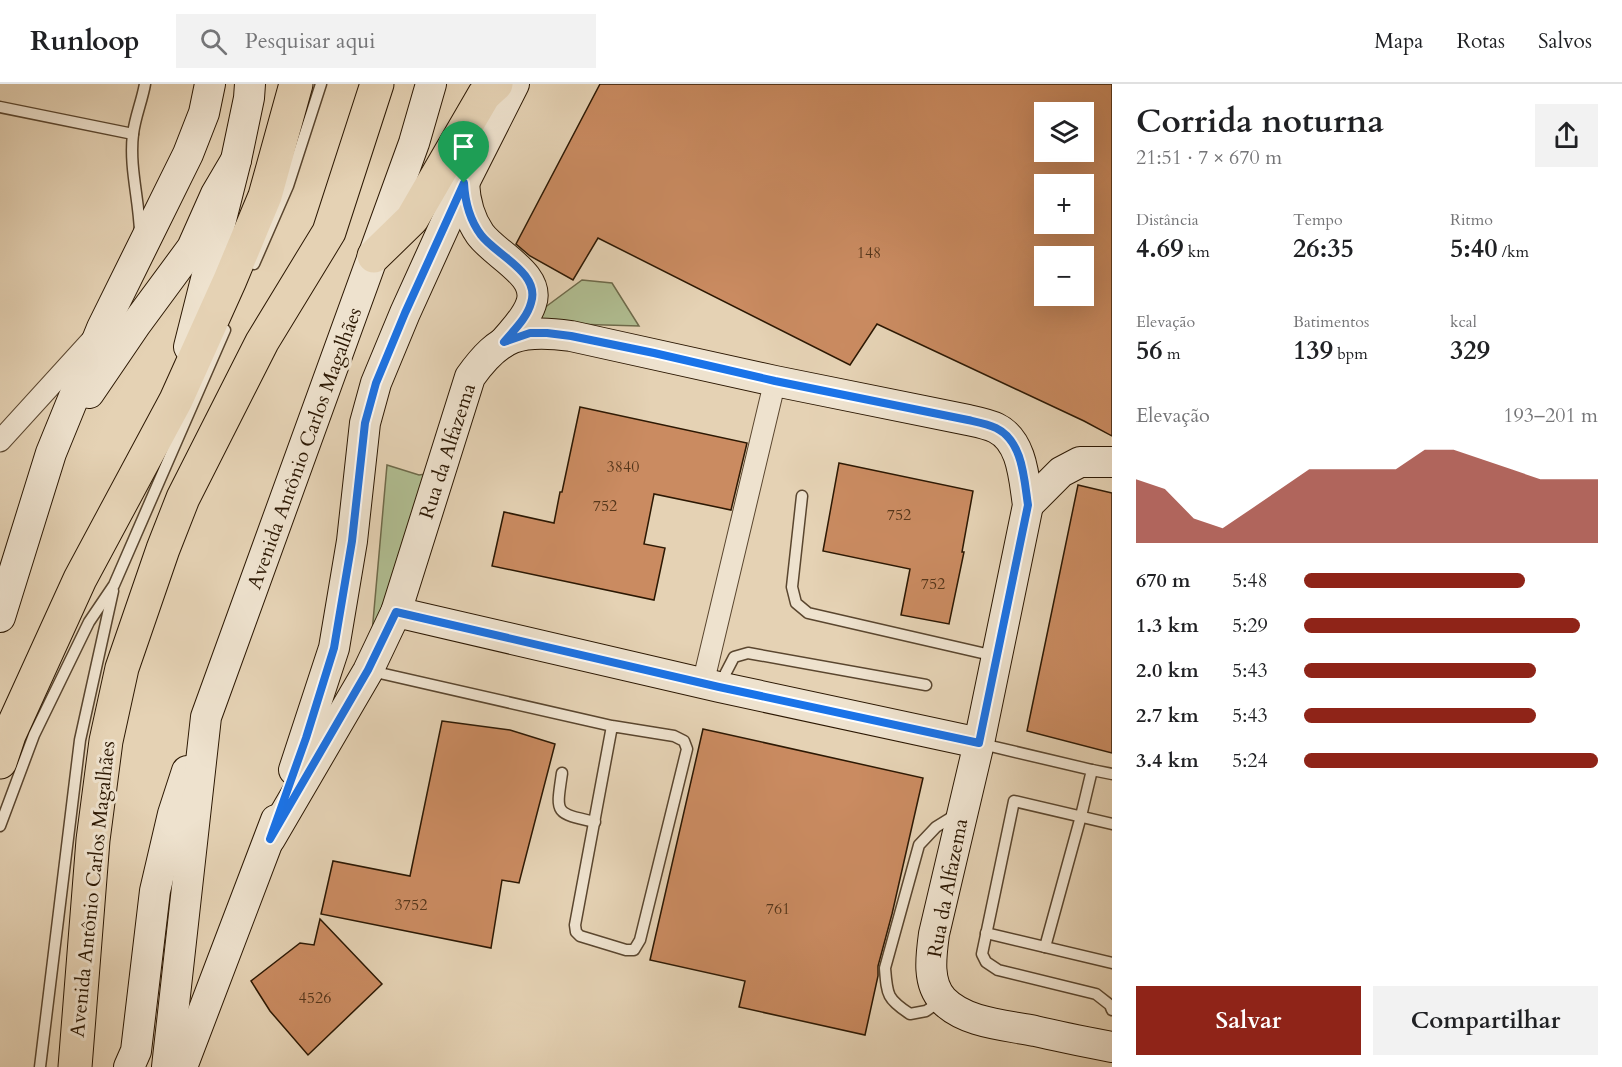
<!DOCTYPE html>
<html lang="pt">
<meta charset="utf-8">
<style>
:root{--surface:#fff;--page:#f2f2f2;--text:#202124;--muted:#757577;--line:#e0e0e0;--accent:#8f2418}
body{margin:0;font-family:Cardo,serif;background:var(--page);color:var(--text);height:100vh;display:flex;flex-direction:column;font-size:22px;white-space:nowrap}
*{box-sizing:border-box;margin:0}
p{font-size:20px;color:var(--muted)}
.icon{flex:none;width:33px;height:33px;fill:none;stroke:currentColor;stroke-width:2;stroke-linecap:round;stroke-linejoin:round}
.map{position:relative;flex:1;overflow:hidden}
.sheet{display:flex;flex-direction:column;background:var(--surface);width:510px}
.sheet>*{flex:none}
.fabs{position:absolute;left:1034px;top:18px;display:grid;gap:12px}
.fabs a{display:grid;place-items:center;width:60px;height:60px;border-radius:0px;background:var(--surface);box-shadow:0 6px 24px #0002;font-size:30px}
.pin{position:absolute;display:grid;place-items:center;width:51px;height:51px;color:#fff;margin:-62px -26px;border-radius:50% 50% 50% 0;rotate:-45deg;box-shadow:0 0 6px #0007}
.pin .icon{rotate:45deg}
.round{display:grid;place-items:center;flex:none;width:63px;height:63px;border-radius:0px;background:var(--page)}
.headline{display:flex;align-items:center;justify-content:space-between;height:102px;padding:0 24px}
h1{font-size:33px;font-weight:600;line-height:45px}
.stats{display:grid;grid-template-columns:repeat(3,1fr);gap:9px;height:102px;padding:6px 24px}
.stats div{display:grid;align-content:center}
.stats b{font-size:26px;font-weight:600}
.stats small{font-size:16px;font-weight:400}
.stats p{font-size:16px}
.chart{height:168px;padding:12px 24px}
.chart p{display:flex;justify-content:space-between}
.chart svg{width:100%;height:108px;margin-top:6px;fill:var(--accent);opacity:.7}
.action{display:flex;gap:12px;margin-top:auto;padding:12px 24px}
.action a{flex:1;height:69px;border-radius:0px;background:var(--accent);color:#fff;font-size:24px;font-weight:600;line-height:69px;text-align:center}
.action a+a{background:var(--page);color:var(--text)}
ul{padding:0 24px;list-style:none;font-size:20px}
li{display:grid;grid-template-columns:96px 72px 1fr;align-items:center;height:45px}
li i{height:15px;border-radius:8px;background:var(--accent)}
header{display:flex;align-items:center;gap:36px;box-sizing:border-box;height:84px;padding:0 30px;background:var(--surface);border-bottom:2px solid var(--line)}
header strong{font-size:28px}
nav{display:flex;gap:33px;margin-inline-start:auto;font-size:21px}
.search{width:420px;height:54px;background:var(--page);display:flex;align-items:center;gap:15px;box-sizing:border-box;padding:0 21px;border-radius:0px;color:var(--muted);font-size:22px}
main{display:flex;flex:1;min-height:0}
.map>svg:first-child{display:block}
.green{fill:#b0bd91;stroke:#6e6a4a;stroke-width:1.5}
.building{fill:#ca8b61;stroke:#2c1803;stroke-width:1.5;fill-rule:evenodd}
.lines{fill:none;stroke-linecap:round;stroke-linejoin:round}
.lane-casing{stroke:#5a462f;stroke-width:13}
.street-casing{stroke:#5a462f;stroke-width:23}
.secondary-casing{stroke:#2c1803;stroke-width:32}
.primary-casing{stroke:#2c1803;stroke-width:35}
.lane{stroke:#eee2ce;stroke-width:10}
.street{stroke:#eee2ce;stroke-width:21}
.secondary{stroke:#eee2ce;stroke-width:30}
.primary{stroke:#e5d2b4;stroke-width:33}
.route-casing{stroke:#fff;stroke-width:12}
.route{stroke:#1a73e8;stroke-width:8}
.labels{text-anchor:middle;stroke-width:6;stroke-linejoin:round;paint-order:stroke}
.number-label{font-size:16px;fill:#54351a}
.street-label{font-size:20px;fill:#2c1803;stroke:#eee2ce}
</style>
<header>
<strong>Runloop</strong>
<div class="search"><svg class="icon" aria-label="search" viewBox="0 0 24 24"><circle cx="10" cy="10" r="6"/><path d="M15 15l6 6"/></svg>Pesquisar aqui</div>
<nav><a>Mapa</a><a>Rotas</a><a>Salvos</a></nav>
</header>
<main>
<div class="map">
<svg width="1112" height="983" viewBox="0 0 1112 983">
<rect width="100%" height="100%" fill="#e5d2b4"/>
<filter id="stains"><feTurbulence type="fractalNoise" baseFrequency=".00333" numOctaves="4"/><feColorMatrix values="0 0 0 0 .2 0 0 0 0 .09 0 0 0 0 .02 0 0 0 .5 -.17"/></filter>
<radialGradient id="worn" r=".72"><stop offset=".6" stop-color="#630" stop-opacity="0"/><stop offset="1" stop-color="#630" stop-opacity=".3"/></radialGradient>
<g class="green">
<path d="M 582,196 L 612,199 L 639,242 L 538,239 L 536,230 Z"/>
<path d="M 387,381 L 419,391 L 433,389 L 370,571 Z"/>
</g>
<g class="building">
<path d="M 600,0 L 1112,0 L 1112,352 L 1084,337 L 877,240 L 850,281 L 598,154 L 573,196 L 530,172 L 516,160 ZM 1044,28 L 1083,28 L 1083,68 L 1044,68 ZM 1044,100 L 1083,100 L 1083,140 L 1044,140 ZM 1044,172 L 1083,172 L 1083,212 L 1044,212 Z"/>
<path d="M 580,323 L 747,359 L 731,426 L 654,410 L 644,460 L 665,464 L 654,516 L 492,482 L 504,428 L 554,439 L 560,408 L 562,408 Z"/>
<path d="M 839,379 L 973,407 L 962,468 L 964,468 L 949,540 L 901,531 L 910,485 L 823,467 Z"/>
<path d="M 1078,401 L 1112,409 L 1112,669 L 1027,647 Z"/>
<path d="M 442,637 L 510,646 L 555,660 L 519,799 L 502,796 L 491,864 L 321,830 L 333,777 L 410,792 Z"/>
<path d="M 703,645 L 923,694 L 892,830 L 878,882 L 878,892 L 865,951 L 739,923 L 745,897 L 650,876 Z"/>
<path d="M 320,835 L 382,900 L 308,971 L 270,927 L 251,897 L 300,859 L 314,861 Z"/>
</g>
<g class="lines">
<g class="lane-casing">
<g id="lane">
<path d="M 0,23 L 133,50"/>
<path d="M 140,148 C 139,115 129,83 133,50 C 135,33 142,17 145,0"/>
<path d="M 254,180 L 288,102 L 321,0"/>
<path d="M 802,412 L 792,503 L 796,519 L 808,529 L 995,572"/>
<path d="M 371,587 L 612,642 L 674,652 L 684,657 L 687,665 L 640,856 L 634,866 L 626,866 L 580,852 L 576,848 L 575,841 L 612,642"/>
<path d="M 720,600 L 734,573 L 748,569 L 926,601"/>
<path d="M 982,660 L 1092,686 L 1081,732 L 1045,863"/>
<path d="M 1092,686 L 1112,690"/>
<path d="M 562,689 C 556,730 554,729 595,738"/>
<path d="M 1112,740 L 1014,717 L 982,870 L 986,878 L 998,886 L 1096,910 L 1110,921 L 1112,926"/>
<path d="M 0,742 L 34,651 L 89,538 L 114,501 L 225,246"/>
<path d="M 986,849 L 1112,879"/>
<path d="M 942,916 L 926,927 L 910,930 C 887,915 887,911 885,884 L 919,761 L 936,743 L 957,730"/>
<path d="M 40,983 L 80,656 L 113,507"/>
</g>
</g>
<g class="street-casing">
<g id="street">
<path d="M 0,357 L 92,256"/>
<path d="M 703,599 L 775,297"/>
</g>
</g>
<g class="secondary-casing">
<g id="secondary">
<path d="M 464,99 C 465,118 469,134 480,150 C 495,171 542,191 531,220 C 526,235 514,246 504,258"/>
<path d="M 189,263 L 236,76 L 249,14 L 250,0"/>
<path d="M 89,309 L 136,240 L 192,164 L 216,110 L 236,76"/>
<path d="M 1028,421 L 1061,388 L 1080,378 L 1112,378"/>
<path d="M 396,528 L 719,603 L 979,659"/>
<path d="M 0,533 L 51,369 L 102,244 L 188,70 L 204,29 L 210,0"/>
<path d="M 294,686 L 334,564 L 352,457 L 365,339 L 376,299 L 405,229 L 464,99 L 514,0"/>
<path d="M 270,755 L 368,587 L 396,528 L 470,293 C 500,251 520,245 571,252 L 775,297 L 968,336 C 977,338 988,340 996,344 C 1023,357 1024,396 1028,421 L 979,659 L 934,850 C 931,872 927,899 943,916 C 965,939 1005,941 1035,947 C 1060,953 1086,958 1112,963"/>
<path d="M 129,983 L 136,967 L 155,807 L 173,730 L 187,687"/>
<path d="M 167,983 L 206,633 L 414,59 L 431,0"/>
<path d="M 182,983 L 276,736"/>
</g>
</g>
<g class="primary-casing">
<g id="primary">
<path d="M 374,172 L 412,135 L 484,11 L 496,0"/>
<path d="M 0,678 L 9,651 L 80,495 L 176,316 L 230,196 L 265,112 L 296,0"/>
<path d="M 75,983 L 93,756 L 106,657 L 122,584 L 163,465 L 183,414 L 262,258 L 329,148 L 377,0"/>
</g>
</g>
<use href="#lane" class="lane"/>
<use href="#street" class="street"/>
<use href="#secondary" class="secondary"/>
<use href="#primary" class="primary"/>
</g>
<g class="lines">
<g class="route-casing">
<path id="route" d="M 464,99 C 465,118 469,135 481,151 C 496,171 541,189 531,219 C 527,234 514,246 504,258 L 530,249 L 547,249 L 571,252 L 654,269 L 775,297 L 968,336 C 977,338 988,340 996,344 C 1023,357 1024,395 1028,421 L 979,659 L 719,603 L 396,528 L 368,586 L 270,755 L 306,654 L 334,564 L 352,457 L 365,339 L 376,299 L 405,229 Z"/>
</g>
<use href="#route" class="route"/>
</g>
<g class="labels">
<g class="number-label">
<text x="869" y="174">148</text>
<text x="623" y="388">3840</text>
<text x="605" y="427">752</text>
<text x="899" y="436">752</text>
<text x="933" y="505">752</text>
<text x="411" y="826">3752</text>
<text x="778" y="830">761</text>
<text x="315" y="919">4526</text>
</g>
<g class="street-label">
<text transform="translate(304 364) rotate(-70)" y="7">Avenida Antônio Carlos Magalhães</text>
<text transform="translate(447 367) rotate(-72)" y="7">Rua da Alfazema</text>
<text transform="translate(947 804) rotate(-79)" y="7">Rua da Alfazema</text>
<text transform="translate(92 805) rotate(-84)" y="7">Avenida Antônio Carlos Magalhães</text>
</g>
</g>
<rect width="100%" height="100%" filter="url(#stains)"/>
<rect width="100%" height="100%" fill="url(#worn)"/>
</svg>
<div class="fabs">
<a><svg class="icon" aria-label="layers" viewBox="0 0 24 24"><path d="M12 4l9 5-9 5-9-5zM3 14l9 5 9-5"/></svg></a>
<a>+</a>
<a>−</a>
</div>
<div class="pin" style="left:464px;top:99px;background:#1e9e55"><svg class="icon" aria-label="arrive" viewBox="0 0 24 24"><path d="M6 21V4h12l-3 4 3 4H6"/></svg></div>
</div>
<section class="sheet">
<div class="headline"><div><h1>Corrida noturna</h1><p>21:51 · 7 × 670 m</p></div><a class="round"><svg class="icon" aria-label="share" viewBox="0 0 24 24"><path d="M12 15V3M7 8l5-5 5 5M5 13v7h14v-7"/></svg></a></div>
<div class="stats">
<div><p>Distância</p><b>4.69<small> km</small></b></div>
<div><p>Tempo</p><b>26:35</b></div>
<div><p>Ritmo</p><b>5:40<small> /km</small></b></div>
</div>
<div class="stats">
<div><p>Elevação</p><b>56<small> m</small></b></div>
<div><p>Batimentos</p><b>139<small> bpm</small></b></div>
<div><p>kcal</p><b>329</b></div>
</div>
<div class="chart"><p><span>Elevação</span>193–201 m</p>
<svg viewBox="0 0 160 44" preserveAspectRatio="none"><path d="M0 44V18L10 22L20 34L30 38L40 30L50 22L60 14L70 14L80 14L90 14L100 6L110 6L120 10L130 14L140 18L150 18L160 18V44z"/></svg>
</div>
<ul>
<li><b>670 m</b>5:48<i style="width:75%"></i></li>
<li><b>1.3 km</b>5:29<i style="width:94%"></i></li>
<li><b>2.0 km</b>5:43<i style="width:79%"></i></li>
<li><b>2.7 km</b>5:43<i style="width:79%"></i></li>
<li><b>3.4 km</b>5:24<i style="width:100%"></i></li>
</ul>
<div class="action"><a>Salvar</a><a>Compartilhar</a></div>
</section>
</main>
